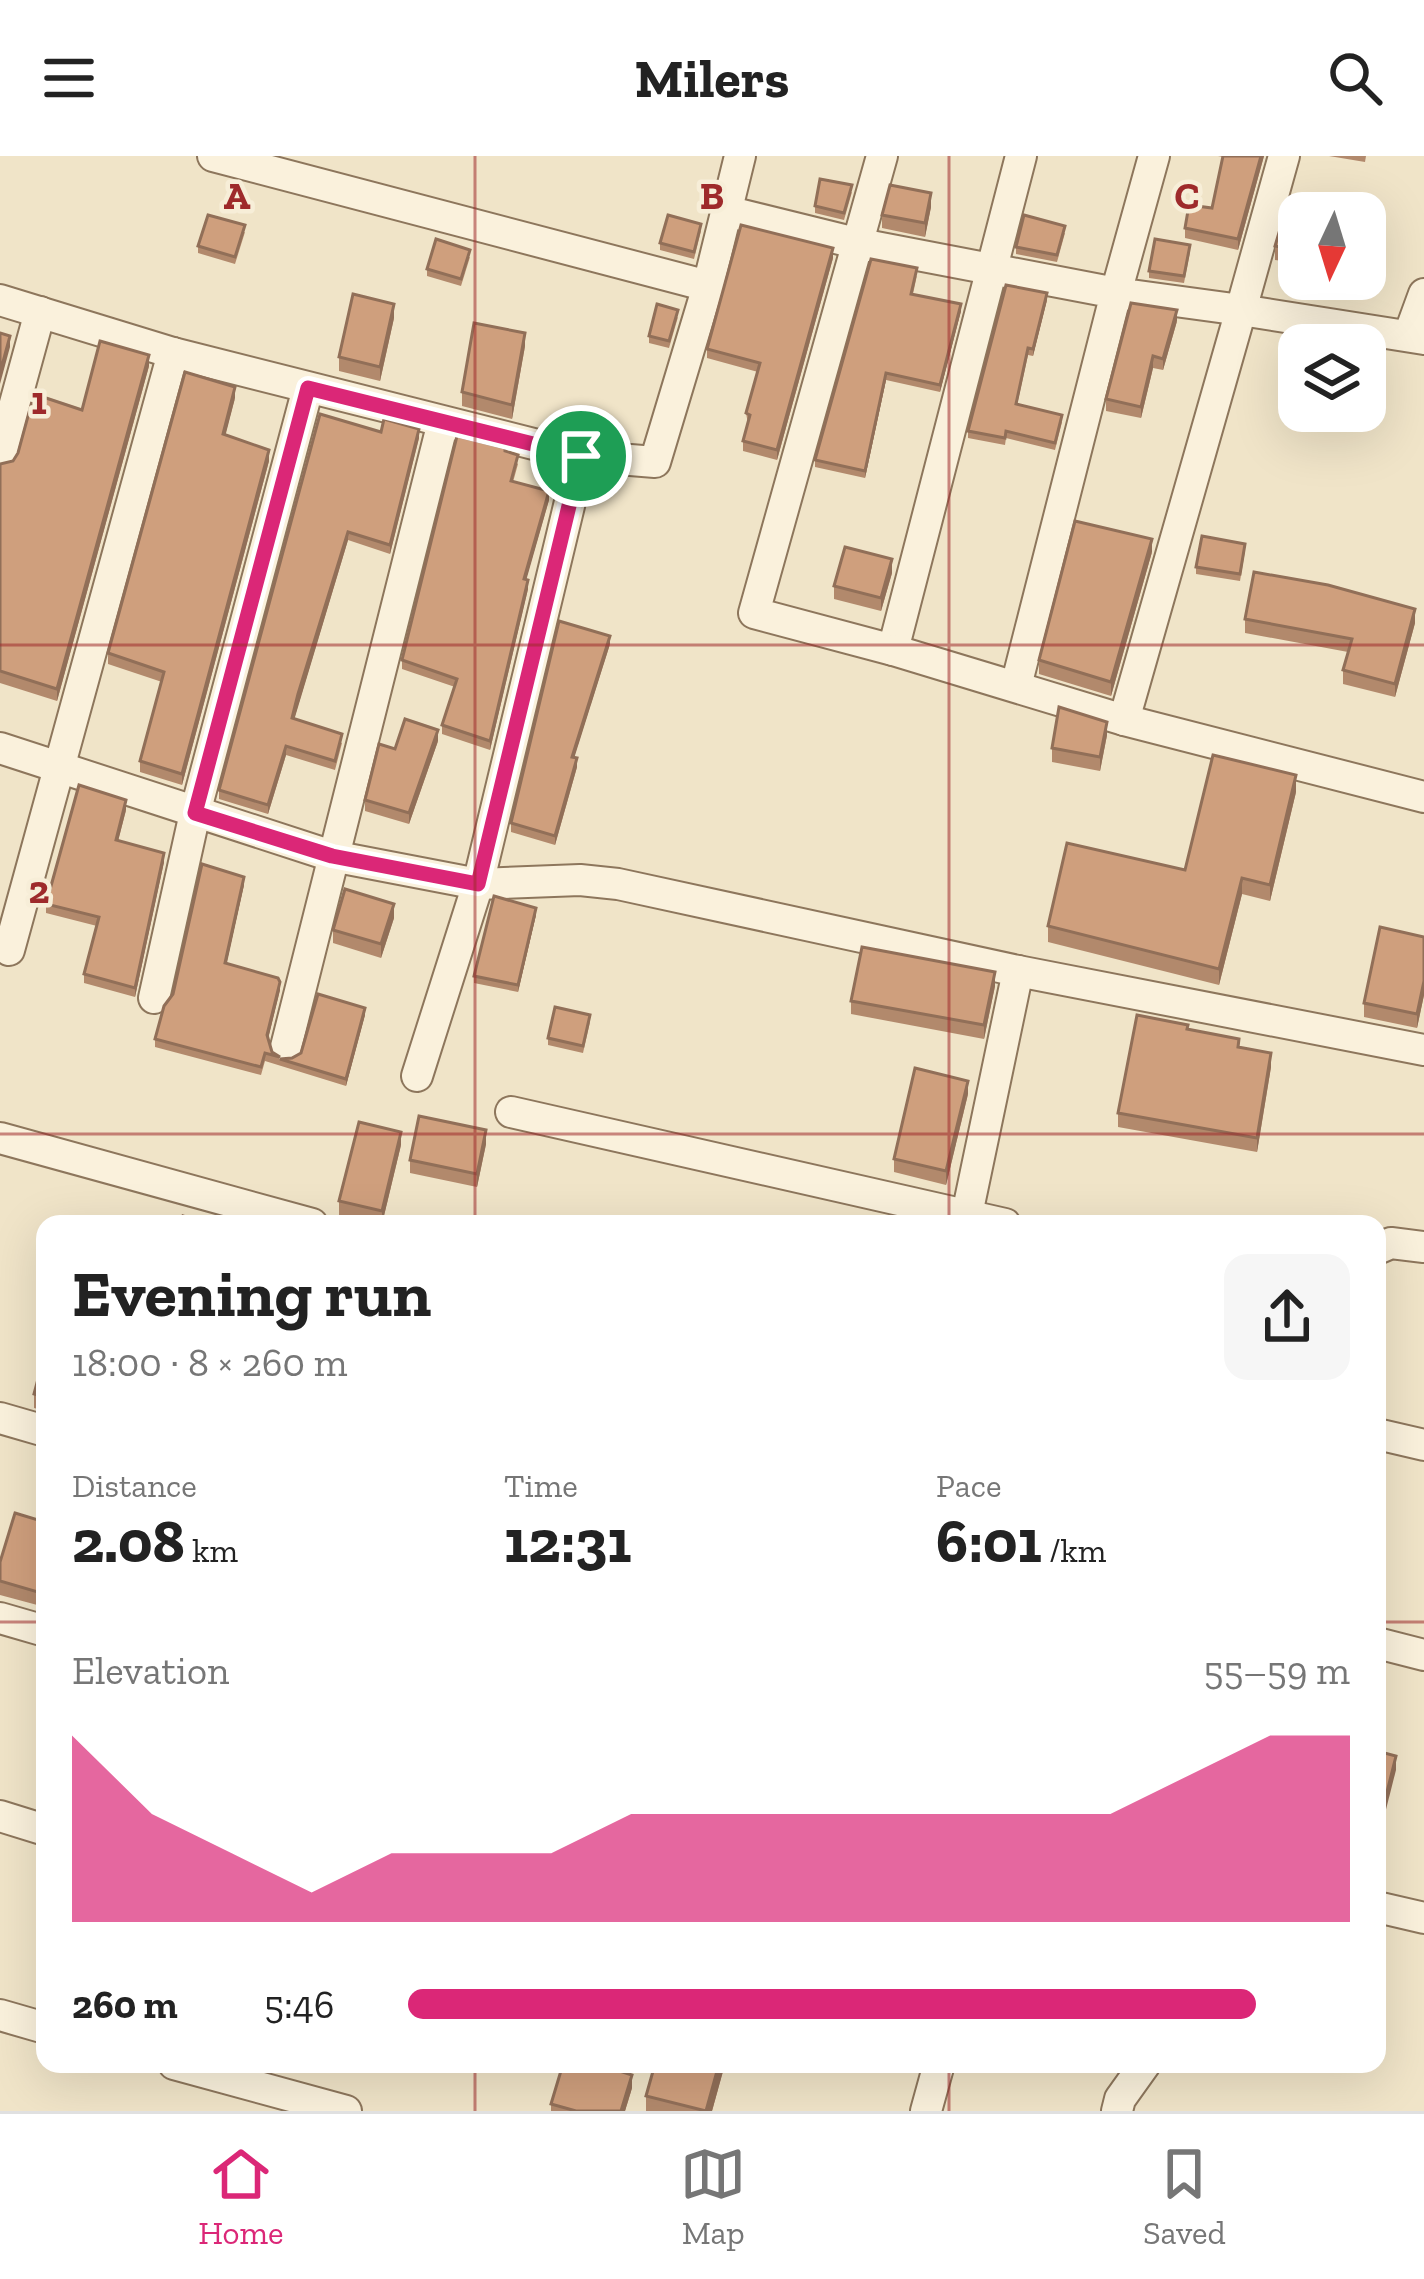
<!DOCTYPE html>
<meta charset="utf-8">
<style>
:root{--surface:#fff;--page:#f6f6f6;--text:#222;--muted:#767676;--line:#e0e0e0;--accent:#db2777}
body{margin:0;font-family:"Zilla Slab",serif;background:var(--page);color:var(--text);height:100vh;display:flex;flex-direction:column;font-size:45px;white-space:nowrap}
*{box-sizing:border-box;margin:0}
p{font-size:39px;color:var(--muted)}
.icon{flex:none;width:66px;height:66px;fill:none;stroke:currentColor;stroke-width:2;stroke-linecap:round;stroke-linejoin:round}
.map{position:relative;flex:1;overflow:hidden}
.side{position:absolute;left:36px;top:1059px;width:1350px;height:858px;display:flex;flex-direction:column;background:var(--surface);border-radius:24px;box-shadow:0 12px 48px #0002}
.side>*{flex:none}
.needle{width:78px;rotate:184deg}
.tools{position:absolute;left:1278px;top:36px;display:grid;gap:24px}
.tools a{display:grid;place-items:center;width:108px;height:108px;border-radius:24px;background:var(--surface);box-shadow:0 12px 48px #0002;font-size:60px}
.pin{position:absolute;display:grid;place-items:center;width:102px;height:102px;color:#fff;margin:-51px;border:6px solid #fff;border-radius:50%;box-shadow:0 3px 12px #0007}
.round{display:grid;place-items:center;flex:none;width:126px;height:126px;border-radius:24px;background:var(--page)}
.summary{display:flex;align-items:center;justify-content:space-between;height:204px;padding:0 36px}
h1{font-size:66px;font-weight:700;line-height:90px}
.stats{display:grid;grid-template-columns:repeat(3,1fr);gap:18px;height:204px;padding:12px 36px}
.stats div{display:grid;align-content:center}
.stats b{font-size:60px;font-weight:700}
.stats small{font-size:33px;font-weight:400}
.stats p{font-size:33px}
.chart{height:336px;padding:24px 36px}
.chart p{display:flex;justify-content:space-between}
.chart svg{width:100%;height:216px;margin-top:12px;fill:var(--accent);opacity:.7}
ul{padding:0 36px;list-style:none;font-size:39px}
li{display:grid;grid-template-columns:192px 144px 1fr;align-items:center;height:90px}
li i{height:30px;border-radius:15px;background:var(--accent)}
header{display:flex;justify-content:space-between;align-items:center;height:156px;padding:0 36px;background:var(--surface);font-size:54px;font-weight:700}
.tabs{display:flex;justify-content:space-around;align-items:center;height:168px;border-top:3px solid var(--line);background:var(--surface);font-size:33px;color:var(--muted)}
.tabs a{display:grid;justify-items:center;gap:6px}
.tabs .active{color:var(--accent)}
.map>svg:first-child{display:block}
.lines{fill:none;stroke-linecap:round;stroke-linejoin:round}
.street-casing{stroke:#8d765c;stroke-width:34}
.street{stroke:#faf1dc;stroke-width:30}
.wall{fill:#b2896c}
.shaded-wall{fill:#916f58}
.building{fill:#cf9f7d;stroke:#916f58;stroke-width:3}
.route-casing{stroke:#fff;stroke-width:24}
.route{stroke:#db2777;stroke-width:15}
.grid{fill:none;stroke:#9e2a2b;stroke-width:3;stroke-opacity:0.55}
.grid-label{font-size:39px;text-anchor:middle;font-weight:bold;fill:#9e2a2b;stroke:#f7eed8;stroke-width:9;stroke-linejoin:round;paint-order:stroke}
</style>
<header><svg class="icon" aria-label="menu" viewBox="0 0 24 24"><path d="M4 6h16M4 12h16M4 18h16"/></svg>Milers<svg class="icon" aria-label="search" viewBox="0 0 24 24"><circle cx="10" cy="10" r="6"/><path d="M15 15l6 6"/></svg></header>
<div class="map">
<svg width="1424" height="1955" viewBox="0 0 1424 1955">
<rect width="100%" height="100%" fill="#f0e4c8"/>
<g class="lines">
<g class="street-casing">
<g id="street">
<path d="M 213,0 L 708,130"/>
<path d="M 882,0 L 754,457 L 893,494 L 1021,0"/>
<path d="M 1284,0 L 1241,154 L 1424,183"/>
<path d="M 726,55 L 860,88 L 1116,137 L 1016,530"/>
<path d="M 0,144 L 173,197 L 581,300 L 655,306 L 708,130 L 740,0"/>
<path d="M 1409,179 L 1424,138"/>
<path d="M 0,302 L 40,156"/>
<path d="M 893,494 L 1124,564 L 1424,641"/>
<path d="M 1124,564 L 1241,154 L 1116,137 L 1154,0"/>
<path d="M 0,592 L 332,700 L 478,728 L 580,724 L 618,728 L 1018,815 L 1424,894"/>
<path d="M 9,794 L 173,197"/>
<path d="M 154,842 L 195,657 L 308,232"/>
<path d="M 286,891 L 443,266"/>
<path d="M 417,920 L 478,728 L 581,300"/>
<path d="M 511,956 L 1005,1068"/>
<path d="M 0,982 L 312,1068"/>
<path d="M 965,1068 L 1018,815"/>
<path d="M 1377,1093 L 1391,1087 L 1424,1091"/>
<path d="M 0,1262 L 45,1275"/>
<path d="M 1377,1278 L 1424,1289"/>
<path d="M 0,1462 L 45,1475"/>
<path d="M 1377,1487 L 1424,1499"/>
<path d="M 0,1660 L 45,1674"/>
<path d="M 1377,1751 L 1424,1762"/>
<path d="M 0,1859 L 45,1872"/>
<path d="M 174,1908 L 346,1955"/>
<path d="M 926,1955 L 939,1908"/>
<path d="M 1117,1955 L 1120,1943 L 1145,1908"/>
</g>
</g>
<use href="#street" class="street"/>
</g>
<g class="wall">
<path d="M 1218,0 L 1264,0 L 1238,94 L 1185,82 L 1185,72 L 1212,52 L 1223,1 Z"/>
<path d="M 1329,0 L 1366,0 L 1365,6 Z"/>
<path d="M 852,36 L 844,64 L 815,57 L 815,50 Z"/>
<path d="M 931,51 L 925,81 L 882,72 L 882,59 Z"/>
<path d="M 1299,62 L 1299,107 L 1275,104 L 1275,90 Z"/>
<path d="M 701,75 L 694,103 L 660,94 L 660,87 Z"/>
<path d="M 245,76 L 235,108 L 198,97 L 198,90 Z"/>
<path d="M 1065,77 L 1057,106 L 1016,98 L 1016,91 Z"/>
<path d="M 1190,96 L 1184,127 L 1149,122 L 1149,115 Z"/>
<path d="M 470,101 L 461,130 L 427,120 L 427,113 Z"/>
<path d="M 833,102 L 777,304 L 743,295 L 743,285 L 748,268 L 746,257 L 758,216 L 707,202 L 707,193 Z"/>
<path d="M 917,119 L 913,138 L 961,155 L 940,236 L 886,224 L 865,322 L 815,311 L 815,304 Z"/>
<path d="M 1047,144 L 1033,200 L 1028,199 L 1017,249 L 1062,266 L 1055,294 L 1006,282 L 1005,289 L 968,282 L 968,275 Z"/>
<path d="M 678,161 L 669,192 L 649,187 L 649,180 Z"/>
<path d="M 394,162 L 380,225 L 339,215 L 339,201 Z"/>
<path d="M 1177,165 L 1163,214 L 1153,212 L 1141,262 L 1106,255 L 1106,243 Z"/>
<path d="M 525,190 L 512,263 L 462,250 L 462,236 Z"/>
<path d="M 149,210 L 57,545 L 0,527 L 0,308 L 13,305 L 82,254 Z"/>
<path d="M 235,242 L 225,279 L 269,305 L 182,629 L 140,616 L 140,605 L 162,526 L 108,508 L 108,497 Z"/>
<path d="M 381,276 L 419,282 L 390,398 L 348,384 L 294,563 L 342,587 L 335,614 L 286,599 L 268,658 L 219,643 L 219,634 Z"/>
<path d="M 505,295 L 518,308 L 513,326 L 549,344 L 526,423 L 528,433 L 490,594 L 442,578 L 442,569 L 455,531 L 402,513 L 402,504 Z"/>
<path d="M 1245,395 L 1240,425 L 1196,418 L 1196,411 Z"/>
<path d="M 1152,396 L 1111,540 L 1039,518 L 1039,504 Z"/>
<path d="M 892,417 L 881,455 L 834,443 L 834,430 Z"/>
<path d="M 1245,463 L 1415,467 L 1395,541 L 1343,528 L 1343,514 L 1348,496 L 1245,477 Z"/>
<path d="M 610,488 L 574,601 L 577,611 L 555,689 L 511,676 L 511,667 Z"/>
<path d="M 1107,579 L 1100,615 L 1052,606 L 1052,592 Z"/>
<path d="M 438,585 L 409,668 L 365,655 L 365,644 Z"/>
<path d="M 1296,636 L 1270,745 L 1242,738 L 1219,829 L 1048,786 L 1048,770 L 1185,714 Z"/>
<path d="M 126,654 L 118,685 L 164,706 L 135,841 L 84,827 L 84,818 L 97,770 L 46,757 L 46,748 Z"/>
<path d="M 244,729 L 226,808 L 280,834 L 268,883 L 272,896 L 280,903 L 292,902 L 365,859 L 346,930 L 265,905 L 261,919 L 155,891 L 155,883 L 173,838 Z"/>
<path d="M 536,759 L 518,836 L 474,827 L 474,820 Z"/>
<path d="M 394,762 L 381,802 L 333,787 L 333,774 Z"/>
<path d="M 1424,781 L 1424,839 L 1417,872 L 1364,861 L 1364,847 Z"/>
<path d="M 995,830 L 984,883 L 851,858 L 851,845 Z"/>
<path d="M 590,866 L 583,897 L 548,889 L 548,882 Z"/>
<path d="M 1188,873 L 1239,891 L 1271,911 L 1257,996 L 1118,971 L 1118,957 Z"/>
<path d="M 968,938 L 946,1029 L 894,1016 L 894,1003 Z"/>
<path d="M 486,988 L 477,1031 L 410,1017 L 410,1004 Z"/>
<path d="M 401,989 L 382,1068 L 339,1059 L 339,1045 Z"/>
<path d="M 45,1197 L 45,1255 L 34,1252 L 34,1238 Z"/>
<path d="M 45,1366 L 41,1450 L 0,1439 L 0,1406 Z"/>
<path d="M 725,1908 L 712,1955 L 646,1955 L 646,1940 Z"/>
<path d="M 632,1932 L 625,1955 L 551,1955 L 551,1948 Z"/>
</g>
<g class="shaded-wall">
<path d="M 1261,0 L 1264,0 L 1238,94 L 1238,83 Z"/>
<path d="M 931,37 L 931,51 L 925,81 L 925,67 Z"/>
<path d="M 833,92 L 833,102 L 777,304 L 777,294 Z"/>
<path d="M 1047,137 L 1047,144 L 1033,200 L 1033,193 Z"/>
<path d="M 394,148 L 394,162 L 380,225 L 380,211 Z"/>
<path d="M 961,148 L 961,155 L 940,236 L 940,229 Z"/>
<path d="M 1177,154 L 1177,165 L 1163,214 L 1163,203 Z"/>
<path d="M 525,177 L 525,190 L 512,263 L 512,249 Z"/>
<path d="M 10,180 L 10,191 L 0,228 L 0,217 Z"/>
<path d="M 149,199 L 149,210 L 57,545 L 57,533 Z"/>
<path d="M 1153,200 L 1153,212 L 1141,262 L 1141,251 Z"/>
<path d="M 886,217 L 886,224 L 865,322 L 865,315 Z"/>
<path d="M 235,231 L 235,242 L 223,289 L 223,278 Z"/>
<path d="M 419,273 L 419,282 L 390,398 L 390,389 Z"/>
<path d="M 269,294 L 269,305 L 182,629 L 182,618 Z"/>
<path d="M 549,335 L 549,344 L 524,432 L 524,423 Z"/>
<path d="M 348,376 L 348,384 L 292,571 L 298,538 Z"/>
<path d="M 1152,383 L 1152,396 L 1111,540 L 1111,526 Z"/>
<path d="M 892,403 L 892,417 L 881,455 L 881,442 Z"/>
<path d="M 528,424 L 528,433 L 490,594 L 490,585 Z"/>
<path d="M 1415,453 L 1415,467 L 1395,541 L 1395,528 Z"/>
<path d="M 610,480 L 610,488 L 572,609 L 572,601 Z"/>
<path d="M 1107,566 L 1107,579 L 1100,615 L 1100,601 Z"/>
<path d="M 438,574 L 438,585 L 409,668 L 409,657 Z"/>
<path d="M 286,590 L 286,599 L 268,658 L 268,649 Z"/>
<path d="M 577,602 L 577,611 L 555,689 L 555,680 Z"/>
<path d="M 1296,619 L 1296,636 L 1270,745 L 1270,729 Z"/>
<path d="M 126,644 L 126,654 L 116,693 L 116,684 Z"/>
<path d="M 164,697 L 164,706 L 135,841 L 135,832 Z"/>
<path d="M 244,721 L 244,729 L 225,816 L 225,807 Z"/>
<path d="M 1242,722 L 1242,738 L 1219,829 L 1219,813 Z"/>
<path d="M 394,748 L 394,762 L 381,802 L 381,788 Z"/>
<path d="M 536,752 L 536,759 L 518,836 L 518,829 Z"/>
<path d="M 995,816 L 995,830 L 984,883 L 984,869 Z"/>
<path d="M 1424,825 L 1424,839 L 1417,872 L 1417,858 Z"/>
<path d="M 280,826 L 280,834 L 267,887 L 267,879 Z"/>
<path d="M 365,852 L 365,859 L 346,930 L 346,923 Z"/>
<path d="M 1271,897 L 1271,911 L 1257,996 L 1257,982 Z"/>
<path d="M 968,925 L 968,938 L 946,1029 L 946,1015 Z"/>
<path d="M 486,974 L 486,988 L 477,1031 L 477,1018 Z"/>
<path d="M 401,976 L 401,989 L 382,1068 L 382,1055 Z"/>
<path d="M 45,1422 L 45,1435 L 41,1450 L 41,1437 Z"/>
<path d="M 1396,1600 L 1396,1614 L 1378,1685 L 1378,1672 Z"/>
<path d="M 719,1908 L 725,1908 L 712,1955 L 706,1955 Z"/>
<path d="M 632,1919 L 632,1932 L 625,1955 L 621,1955 Z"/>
</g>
<g class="building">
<path d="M 1223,0 L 1261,0 L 1238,83 L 1185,72 L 1189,49 L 1212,52 Z"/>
<path d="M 820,23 L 852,29 L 844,57 L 815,50 Z"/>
<path d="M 890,29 L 931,37 L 925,67 L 882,59 Z"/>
<path d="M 208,59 L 245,69 L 235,101 L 198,90 Z"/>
<path d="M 668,59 L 701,68 L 694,96 L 660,87 Z"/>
<path d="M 1024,59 L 1065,70 L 1057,99 L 1016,91 Z"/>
<path d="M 1284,60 L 1299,62 L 1299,94 L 1275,90 Z"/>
<path d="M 741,69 L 833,92 L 777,294 L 743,285 L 750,259 L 746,257 L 760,207 L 707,193 Z"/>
<path d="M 436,83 L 470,94 L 461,123 L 427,113 Z"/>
<path d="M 1155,83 L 1190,89 L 1184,120 L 1149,115 Z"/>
<path d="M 871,103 L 917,112 L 911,138 L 961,148 L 940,229 L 886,217 L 865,315 L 815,304 Z"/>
<path d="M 1006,129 L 1047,137 L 1033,193 L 1028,192 L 1016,248 L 1062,259 L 1055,287 L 1006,275 L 1005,282 L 968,275 Z"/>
<path d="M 353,138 L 394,148 L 380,211 L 339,201 Z"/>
<path d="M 1131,147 L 1177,154 L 1163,203 L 1153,200 L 1141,251 L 1106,243 Z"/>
<path d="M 657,148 L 678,154 L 669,185 L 649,180 Z"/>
<path d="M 474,167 L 525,177 L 512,249 L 462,236 Z"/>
<path d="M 0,177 L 10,180 L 0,217 Z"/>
<path d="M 100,185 L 149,199 L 57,533 L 0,515 L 0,308 L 13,305 L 18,297 L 34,238 L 82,254 Z"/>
<path d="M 185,216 L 235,231 L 223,278 L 269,294 L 182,618 L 140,605 L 164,516 L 108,497 Z"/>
<path d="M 320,258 L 381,276 L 384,263 L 419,273 L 390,389 L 348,376 L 298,538 L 292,562 L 342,578 L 335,605 L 286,590 L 268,649 L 219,634 Z"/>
<path d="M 457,280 L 505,292 L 505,295 L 518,299 L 511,325 L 549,335 L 524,423 L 528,424 L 490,585 L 442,569 L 457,523 L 402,504 Z"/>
<path d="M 1075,365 L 1152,383 L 1111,526 L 1039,504 Z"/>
<path d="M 1202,380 L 1245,388 L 1240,418 L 1196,411 Z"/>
<path d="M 845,391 L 892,403 L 881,442 L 834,430 Z"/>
<path d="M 1254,416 L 1328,429 L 1415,453 L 1395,528 L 1343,514 L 1352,483 L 1245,463 Z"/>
<path d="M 559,465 L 610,480 L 572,601 L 577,602 L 555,680 L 511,667 Z"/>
<path d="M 1059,551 L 1107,566 L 1100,601 L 1052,592 Z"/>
<path d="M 405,563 L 438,574 L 409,657 L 365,644 L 379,588 L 395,593 Z"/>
<path d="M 1213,599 L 1296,619 L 1270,729 L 1242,722 L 1219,813 L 1048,770 L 1067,687 L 1185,714 Z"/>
<path d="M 79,629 L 126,644 L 116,684 L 164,697 L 135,832 L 84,818 L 99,761 L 46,748 Z"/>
<path d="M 202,708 L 244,721 L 225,807 L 278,822 L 280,826 L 267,879 L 272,896 L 280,901 L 265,897 L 261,911 L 155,883 L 164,850 L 173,838 Z"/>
<path d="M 345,733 L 394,748 L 381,788 L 333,774 Z"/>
<path d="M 494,740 L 536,752 L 518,829 L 474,820 Z"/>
<path d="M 1380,771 L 1424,781 L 1424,825 L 1417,858 L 1364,847 Z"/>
<path d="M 862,791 L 995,816 L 984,869 L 851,845 Z"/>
<path d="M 318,838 L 365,852 L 346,923 L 280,903 L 292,902 L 301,897 Z"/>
<path d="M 555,851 L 590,859 L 583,890 L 548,882 Z"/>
<path d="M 1137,859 L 1188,869 L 1187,873 L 1239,883 L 1238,891 L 1271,897 L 1257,982 L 1118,957 Z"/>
<path d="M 915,912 L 968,925 L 946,1015 L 894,1003 Z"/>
<path d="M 419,960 L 486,974 L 477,1018 L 410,1004 Z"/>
<path d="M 359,966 L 401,976 L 382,1055 L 339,1045 Z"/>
<path d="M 183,1060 L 206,1068 L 181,1068 Z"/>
<path d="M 45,1197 L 45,1241 L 34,1238 Z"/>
<path d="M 15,1357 L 45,1366 L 45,1422 L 41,1437 L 0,1425 L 0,1406 Z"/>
<path d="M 1377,1595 L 1396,1600 L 1378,1672 L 1377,1672 Z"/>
<path d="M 563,1908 L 598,1908 L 632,1919 L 621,1955 L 576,1955 L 551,1948 Z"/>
<path d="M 655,1908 L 719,1908 L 706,1955 L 646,1940 Z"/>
</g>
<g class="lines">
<g class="route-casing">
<path id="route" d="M 308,232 L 581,300 L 478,728 L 332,700 L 195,657 Z"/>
</g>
<use href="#route" class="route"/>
</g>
<path class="grid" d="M 475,0 L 475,1068M 949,0 L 949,1068M 0,489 L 1424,489M 0,978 L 1424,978M 0,1466 L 45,1466M 1377,1466 L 1424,1466M 475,1908 L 475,1955M 949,1908 L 949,1955"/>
<g class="grid-label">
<text x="237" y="53">A</text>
<text x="712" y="53">B</text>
<text x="1187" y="53">C</text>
<text x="39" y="258">1</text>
<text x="39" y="747">2</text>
</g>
</svg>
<div class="tools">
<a><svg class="needle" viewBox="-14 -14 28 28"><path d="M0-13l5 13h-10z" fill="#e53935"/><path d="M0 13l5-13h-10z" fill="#767676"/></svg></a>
<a><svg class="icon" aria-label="layers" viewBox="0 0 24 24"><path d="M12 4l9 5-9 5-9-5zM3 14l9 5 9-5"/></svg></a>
</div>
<div class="pin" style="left:581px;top:300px;background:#1e9e55"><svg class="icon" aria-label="arrive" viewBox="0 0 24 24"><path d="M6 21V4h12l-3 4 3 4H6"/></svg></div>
<section class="side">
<div class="summary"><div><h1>Evening run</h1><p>18:00 · 8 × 260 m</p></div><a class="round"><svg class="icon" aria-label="share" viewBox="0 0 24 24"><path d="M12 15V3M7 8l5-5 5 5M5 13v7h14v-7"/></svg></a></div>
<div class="stats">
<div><p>Distance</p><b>2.08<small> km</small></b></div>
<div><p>Time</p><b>12:31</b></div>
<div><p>Pace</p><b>6:01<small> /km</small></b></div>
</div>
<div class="chart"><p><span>Elevation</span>55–59 m</p>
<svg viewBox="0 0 160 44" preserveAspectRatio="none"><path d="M0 44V6L10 22L20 30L30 38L40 30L50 30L60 30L70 22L80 22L90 22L100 22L110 22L120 22L130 22L140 14L150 6L160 6V44z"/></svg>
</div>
<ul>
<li><b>260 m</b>5:46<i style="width:90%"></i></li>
</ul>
</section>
</div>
<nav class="tabs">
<a class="active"><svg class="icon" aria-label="home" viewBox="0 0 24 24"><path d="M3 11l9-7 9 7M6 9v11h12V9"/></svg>Home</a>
<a><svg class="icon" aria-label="map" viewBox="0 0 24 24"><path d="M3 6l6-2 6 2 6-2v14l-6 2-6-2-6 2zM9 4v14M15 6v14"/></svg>Map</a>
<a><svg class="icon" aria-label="saved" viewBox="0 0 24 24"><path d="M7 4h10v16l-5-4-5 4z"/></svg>Saved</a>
</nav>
